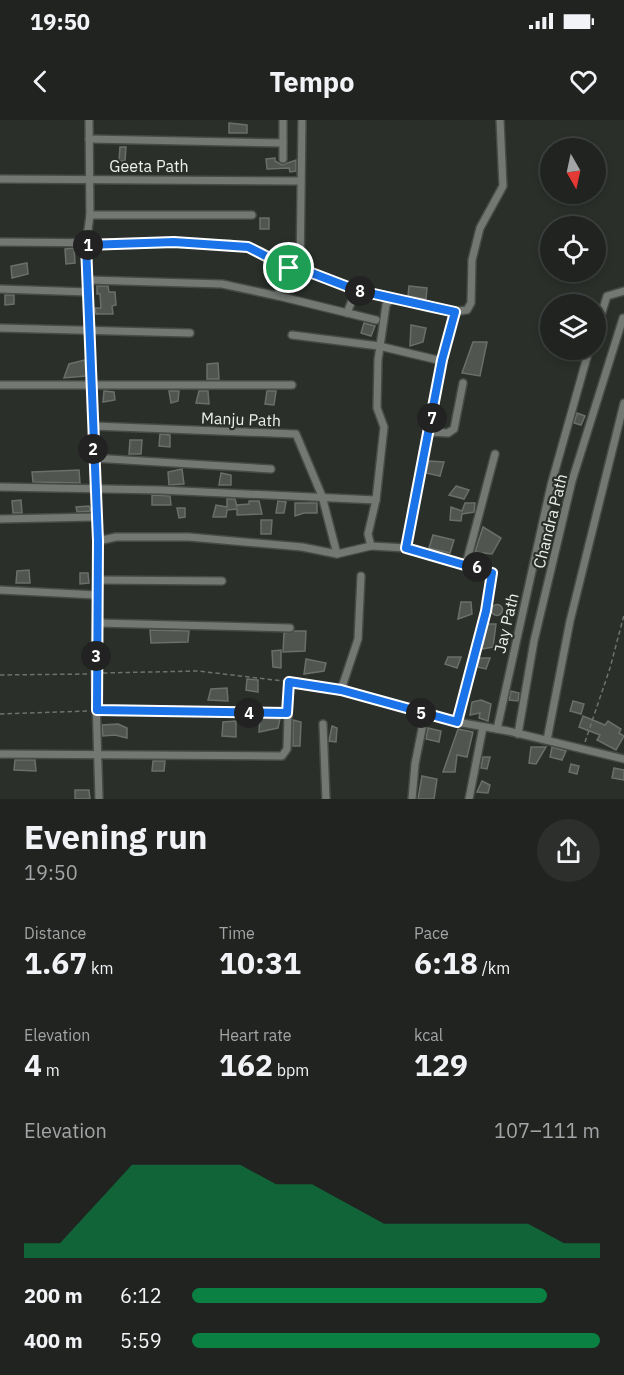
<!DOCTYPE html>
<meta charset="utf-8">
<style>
:root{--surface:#202320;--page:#2d2f2d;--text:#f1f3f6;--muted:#a2a4a5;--line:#3d403e;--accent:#0b8043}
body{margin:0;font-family:"IBM Plex Sans",sans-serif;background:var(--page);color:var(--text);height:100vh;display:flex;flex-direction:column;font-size:22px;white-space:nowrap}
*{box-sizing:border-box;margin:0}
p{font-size:20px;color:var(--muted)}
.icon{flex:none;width:33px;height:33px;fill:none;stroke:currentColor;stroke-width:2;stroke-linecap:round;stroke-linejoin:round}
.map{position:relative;height:679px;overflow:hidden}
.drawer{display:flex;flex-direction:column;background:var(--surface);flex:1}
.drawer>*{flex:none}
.needle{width:39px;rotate:171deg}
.buttons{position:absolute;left:540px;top:18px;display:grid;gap:12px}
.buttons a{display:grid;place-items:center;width:66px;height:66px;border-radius:50%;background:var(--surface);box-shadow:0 3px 9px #0003,0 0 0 2px var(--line);font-size:30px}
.pin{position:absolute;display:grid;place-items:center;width:51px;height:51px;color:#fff;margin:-26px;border:3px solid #fff;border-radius:50%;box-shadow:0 2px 6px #0007}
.km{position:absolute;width:30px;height:30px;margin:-15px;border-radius:50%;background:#222;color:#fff;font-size:16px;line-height:30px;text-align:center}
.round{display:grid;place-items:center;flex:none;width:63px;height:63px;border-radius:32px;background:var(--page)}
.headline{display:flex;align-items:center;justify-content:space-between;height:102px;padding:0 24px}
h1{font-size:33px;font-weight:800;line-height:45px}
.metrics{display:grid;grid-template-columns:repeat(3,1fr);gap:9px;height:102px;padding:6px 24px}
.metrics div{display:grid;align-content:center}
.metrics b{font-size:30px;font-weight:800}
.metrics small{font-size:16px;font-weight:400}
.metrics p{font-size:16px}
.chart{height:168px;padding:12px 24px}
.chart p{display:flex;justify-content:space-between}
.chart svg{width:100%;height:108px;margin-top:6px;fill:var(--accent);opacity:.7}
ul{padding:0 24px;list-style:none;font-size:20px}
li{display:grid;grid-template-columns:96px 72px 1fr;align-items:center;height:45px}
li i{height:15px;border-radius:8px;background:var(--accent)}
.status{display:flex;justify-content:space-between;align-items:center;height:42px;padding:0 30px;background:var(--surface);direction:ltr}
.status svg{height:16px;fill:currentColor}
header{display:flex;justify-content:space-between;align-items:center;height:78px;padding:0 24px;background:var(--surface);font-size:27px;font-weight:800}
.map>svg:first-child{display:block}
.building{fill:#505550;stroke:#6a6f6a;stroke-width:1.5}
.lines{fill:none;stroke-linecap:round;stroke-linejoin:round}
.minor-casing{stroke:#474b47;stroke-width:10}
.path{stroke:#6e726e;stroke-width:1.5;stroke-dasharray:4.5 3;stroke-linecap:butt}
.minor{stroke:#737873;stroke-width:7}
.route-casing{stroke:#fff;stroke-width:12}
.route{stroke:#1a73e8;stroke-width:8}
.labels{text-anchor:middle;stroke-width:4.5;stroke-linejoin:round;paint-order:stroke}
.street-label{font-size:16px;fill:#ecefec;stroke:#2a2f2a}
</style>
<div class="status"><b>19:50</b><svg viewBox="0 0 49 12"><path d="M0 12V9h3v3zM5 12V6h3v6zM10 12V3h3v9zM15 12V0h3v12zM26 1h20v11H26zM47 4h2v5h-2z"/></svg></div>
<header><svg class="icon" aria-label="back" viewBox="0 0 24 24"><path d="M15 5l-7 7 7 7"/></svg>Tempo<svg class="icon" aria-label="heart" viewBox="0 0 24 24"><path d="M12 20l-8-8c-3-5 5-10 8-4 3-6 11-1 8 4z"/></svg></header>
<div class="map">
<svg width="624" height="679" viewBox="0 0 624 679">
<rect width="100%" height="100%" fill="#2a2f2a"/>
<g class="building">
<path d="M 229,3 L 247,5 L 247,13 L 229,13 Z"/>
<path d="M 120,27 L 126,27 L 125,41 L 119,41 Z"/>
<path d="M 275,38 L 275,41 L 282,45 L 296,40 L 296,51 L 290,52 L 289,48 L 267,49 L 266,39 Z"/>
<rect x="260" y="98" width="9" height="11"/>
<path d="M 74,128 L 75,143 L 66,144 L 65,129 Z"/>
<path d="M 27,143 L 28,154 L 12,158 L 11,146 Z"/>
<path d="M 97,166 L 108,166 L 109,172 L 115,172 L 116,185 L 112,186 L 113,194 L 96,194 L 95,188 L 101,188 L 100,174 L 97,174 Z"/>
<path d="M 409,166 L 427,168 L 426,179 L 408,176 Z"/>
<path d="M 5,175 L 14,175 L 14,184 L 5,185 Z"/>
<path d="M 364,203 L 375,206 L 371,216 L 361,213 Z"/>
<path d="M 411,205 L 426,208 L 423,222 L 410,226 Z"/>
<path d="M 473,222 L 487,222 L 480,256 L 462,253 Z"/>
<path d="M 85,240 L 86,256 L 64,258 L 69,244 Z"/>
<path d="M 218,243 L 219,259 L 207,259 L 207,244 Z"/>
<path d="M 104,271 L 114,272 L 115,280 L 103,282 Z"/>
<path d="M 169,271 L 179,271 L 178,281 L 171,283 Z"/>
<path d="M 199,271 L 208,271 L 209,284 L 196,283 Z"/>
<path d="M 267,271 L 276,271 L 274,285 L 265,284 Z"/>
<path d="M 577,293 L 585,296 L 581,305 L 574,303 Z"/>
<path d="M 160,314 L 170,315 L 170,327 L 159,326 Z"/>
<path d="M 130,320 L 142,320 L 141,334 L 129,334 Z"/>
<path d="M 429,341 L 444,342 L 440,356 L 426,353 Z"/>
<path d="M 182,349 L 184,364 L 169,365 L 168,352 Z"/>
<path d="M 79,350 L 80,363 L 33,362 L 32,352 Z"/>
<path d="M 221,353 L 231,355 L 231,365 L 219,365 Z"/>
<path d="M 456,366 L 469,370 L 464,379 L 449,375 Z"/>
<path d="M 152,375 L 170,376 L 171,385 L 152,385 Z"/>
<path d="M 227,379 L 235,379 L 237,387 L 237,385 L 249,384 L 249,381 L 259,381 L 262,394 L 237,395 L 237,389 L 227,390 L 226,397 L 213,397 L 216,385 L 227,387 Z"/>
<path d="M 21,380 L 22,393 L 13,393 L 12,381 Z"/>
<path d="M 278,381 L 286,382 L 284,393 L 276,393 Z"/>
<path d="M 295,383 L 317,383 L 317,393 L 304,393 L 295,396 Z"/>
<path d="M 465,383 L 475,383 L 474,392 L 462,394 L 461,401 L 450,400 L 451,387 L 462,391 Z"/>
<path d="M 89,386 L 91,391 L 77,392 L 76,387 Z"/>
<path d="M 177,388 L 185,388 L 185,397 L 179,398 Z"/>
<path d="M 261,400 L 272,400 L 271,414 L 261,414 Z"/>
<path d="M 483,407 L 501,418 L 492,434 L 475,432 Z"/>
<path d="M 433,415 L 454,420 L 450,433 L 429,428 Z"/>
<path d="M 29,450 L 30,463 L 16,463 L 17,451 Z"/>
<path d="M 80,453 L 88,453 L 89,463 L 80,464 Z"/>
<path d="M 461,482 L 471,482 L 472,494 L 458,499 Z"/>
<circle cx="497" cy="490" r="5.5"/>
<path d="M 488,504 L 496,504 L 493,527 L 482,529 Z"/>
<path d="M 150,510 L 189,511 L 188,522 L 151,523 Z"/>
<path d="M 295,511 L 306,511 L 305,531 L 283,532 L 284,513 Z"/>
<path d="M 281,530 L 281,548 L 273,547 L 272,531 Z"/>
<path d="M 448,537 L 461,537 L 457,548 L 445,544 Z"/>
<path d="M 480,538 L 490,538 L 486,549 L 477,547 Z"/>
<path d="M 306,539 L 326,543 L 324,551 L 304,554 Z"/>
<path d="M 247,559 L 258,560 L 258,572 L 246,570 Z"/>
<path d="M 227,568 L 228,581 L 208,580 L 211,569 Z"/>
<path d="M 511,571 L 519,573 L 518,581 L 509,580 Z"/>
<path d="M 481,580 L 491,584 L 488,601 L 479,598 L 480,593 L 470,595 L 472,582 Z"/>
<path d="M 573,581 L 584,584 L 581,594 L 570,591 Z"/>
<path d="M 583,596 L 605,605 L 608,601 L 621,609 L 619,613 L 624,616 L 616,630 L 597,620 L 600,615 L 579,607 Z"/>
<path d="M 260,598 L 280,599 L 278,608 L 259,612 Z"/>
<path d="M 293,600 L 301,602 L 300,626 L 293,626 Z"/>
<path d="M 236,601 L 236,617 L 222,616 L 223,602 Z"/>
<path d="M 118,604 L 127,608 L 127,618 L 115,615 L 103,616 L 102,605 Z"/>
<path d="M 332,606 L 337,608 L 336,622 L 329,621 Z"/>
<path d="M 428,608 L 441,611 L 439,622 L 426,619 Z"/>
<path d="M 458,609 L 473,612 L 467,637 L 457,635 L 455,652 L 443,652 Z"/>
<path d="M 531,627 L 546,627 L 536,644 L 529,643 Z"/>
<path d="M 552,627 L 566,631 L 562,640 L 550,637 Z"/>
<path d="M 483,637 L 490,637 L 487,649 L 481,648 Z"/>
<path d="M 15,640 L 35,640 L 36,651 L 14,650 Z"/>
<path d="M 153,641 L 165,641 L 164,651 L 152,651 Z"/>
<path d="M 571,644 L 579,646 L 577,654 L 569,652 Z"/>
<path d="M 614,648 L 624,650 L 624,660 L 612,658 Z"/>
<path d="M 422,656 L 437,659 L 434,679 L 418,679 Z"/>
<path d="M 482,661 L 490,665 L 488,673 L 477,672 Z"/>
<path d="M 75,670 L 89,670 L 90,679 L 75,679 Z"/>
</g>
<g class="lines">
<g class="minor-casing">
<g id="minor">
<path d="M 89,0 L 90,95 L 86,125 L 98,421 L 95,546 L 99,679"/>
<path d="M 89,19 L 283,23"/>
<path d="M 283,39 L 283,0"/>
<path d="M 0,59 L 297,61"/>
<path d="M 90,95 L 252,95"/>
<path d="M 0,122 L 230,124 L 260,131 L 289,148 L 304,150 L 356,170 L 392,177 L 386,185 L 378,240 L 377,288 L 384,307 L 376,380 L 368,414 L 371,426 L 406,428 L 492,453 L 486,491 L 457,602 L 508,611 L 624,639"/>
<path d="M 300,150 L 302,0"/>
<path d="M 281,159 L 278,176 L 376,200"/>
<path d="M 88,160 L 222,164 L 278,176"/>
<path d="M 0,169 L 88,172"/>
<path d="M 392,177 C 416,184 441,194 467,190 L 471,183 L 472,140 L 480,108 L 503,66 L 500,0"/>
<path d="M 347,193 L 356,170"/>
<path d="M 0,208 L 190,213"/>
<path d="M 596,211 L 607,176 L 624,171"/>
<path d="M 292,215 L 379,226 L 442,241"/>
<path d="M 0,265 L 292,265"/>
<path d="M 93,306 L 296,314 L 322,376 L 337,434"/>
<path d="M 429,312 L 448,313 L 454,309 L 463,263"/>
<path d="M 93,338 L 271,349"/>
<path d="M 0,367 L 160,370 L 376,380"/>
<path d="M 0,399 L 95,397"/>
<path d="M 98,421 L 116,417 L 189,417 L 302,427 L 337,434 L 371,426"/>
<path d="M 406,428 L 442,241 L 455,192"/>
<path d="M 466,444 L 495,334"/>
<path d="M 97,460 L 222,461"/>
<path d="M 0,470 L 96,475"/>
<path d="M 97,503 L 290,508"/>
<path d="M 341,570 L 358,519 L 361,456"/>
<path d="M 97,590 L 287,593"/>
<path d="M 323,604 L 326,679"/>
<path d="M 497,609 L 551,365 L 589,230"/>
<path d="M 518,614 L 534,521 L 572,361 L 623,198"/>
<path d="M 547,620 L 570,501 L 624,283"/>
<path d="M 0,634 L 282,636 L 287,629 L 289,562 L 341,570 L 457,602"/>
<path d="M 412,679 L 415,644 L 425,594"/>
<path d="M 469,679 L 483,607"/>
</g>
</g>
<g class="path">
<path d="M 103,553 L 198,551 L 283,561"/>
<path d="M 0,555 L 89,554"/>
<path d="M 0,594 L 90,591"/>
<path d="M 585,622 L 610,548 L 624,495"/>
</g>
<use href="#minor" class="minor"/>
</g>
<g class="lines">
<g class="route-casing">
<path id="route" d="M 174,122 L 248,127 L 289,148 L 304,150 L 356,170 L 455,192 L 442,240 L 406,428 L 492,453 L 486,491 L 457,602 L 341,570 L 289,562 L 287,593 L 97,590 L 98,421 L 86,125 Z"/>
</g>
<use href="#route" class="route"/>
</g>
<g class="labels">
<g class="street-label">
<text x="149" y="52">Geeta Path</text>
<text transform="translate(241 299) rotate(2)" y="6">Manju Path</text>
<text transform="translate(550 401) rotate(-76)" y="6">Chandra Path</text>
<text transform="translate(506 503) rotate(-77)" y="6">Jay Path</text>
</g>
</g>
</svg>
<div class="buttons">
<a><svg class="needle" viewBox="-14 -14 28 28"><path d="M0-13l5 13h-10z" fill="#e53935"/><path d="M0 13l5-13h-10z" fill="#a2a4a5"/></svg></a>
<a><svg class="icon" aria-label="locate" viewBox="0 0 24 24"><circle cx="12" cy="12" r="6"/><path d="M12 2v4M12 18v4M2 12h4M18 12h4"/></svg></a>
<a><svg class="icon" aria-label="layers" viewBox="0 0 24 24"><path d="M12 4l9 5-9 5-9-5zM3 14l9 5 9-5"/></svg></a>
</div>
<div class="pin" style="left:289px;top:148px;background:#1e9e55"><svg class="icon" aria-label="arrive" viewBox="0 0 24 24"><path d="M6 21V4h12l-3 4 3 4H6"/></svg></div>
<b class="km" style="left:88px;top:125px">1</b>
<b class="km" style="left:93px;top:329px">2</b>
<b class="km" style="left:96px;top:536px">3</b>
<b class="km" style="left:249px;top:593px">4</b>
<b class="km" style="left:421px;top:593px">5</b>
<b class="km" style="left:477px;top:447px">6</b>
<b class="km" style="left:432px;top:298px">7</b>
<b class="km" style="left:360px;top:171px">8</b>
</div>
<section class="drawer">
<div class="headline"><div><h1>Evening run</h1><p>19:50</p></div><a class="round"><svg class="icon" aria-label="share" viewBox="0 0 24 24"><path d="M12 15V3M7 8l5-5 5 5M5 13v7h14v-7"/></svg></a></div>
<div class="metrics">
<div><p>Distance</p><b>1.67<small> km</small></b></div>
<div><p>Time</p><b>10:31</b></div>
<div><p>Pace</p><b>6:18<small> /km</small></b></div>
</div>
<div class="metrics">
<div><p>Elevation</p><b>4<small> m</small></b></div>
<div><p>Heart rate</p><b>162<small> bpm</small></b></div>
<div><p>kcal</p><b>129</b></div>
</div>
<div class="chart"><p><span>Elevation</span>107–111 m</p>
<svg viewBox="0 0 160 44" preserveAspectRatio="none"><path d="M0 44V38L10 38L20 22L30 6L40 6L50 6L60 6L70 14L80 14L90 22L100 30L110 30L120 30L130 30L140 30L150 38L160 38V44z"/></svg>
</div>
<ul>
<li><b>200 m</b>6:12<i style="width:87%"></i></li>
<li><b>400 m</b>5:59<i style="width:100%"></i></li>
</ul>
</section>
